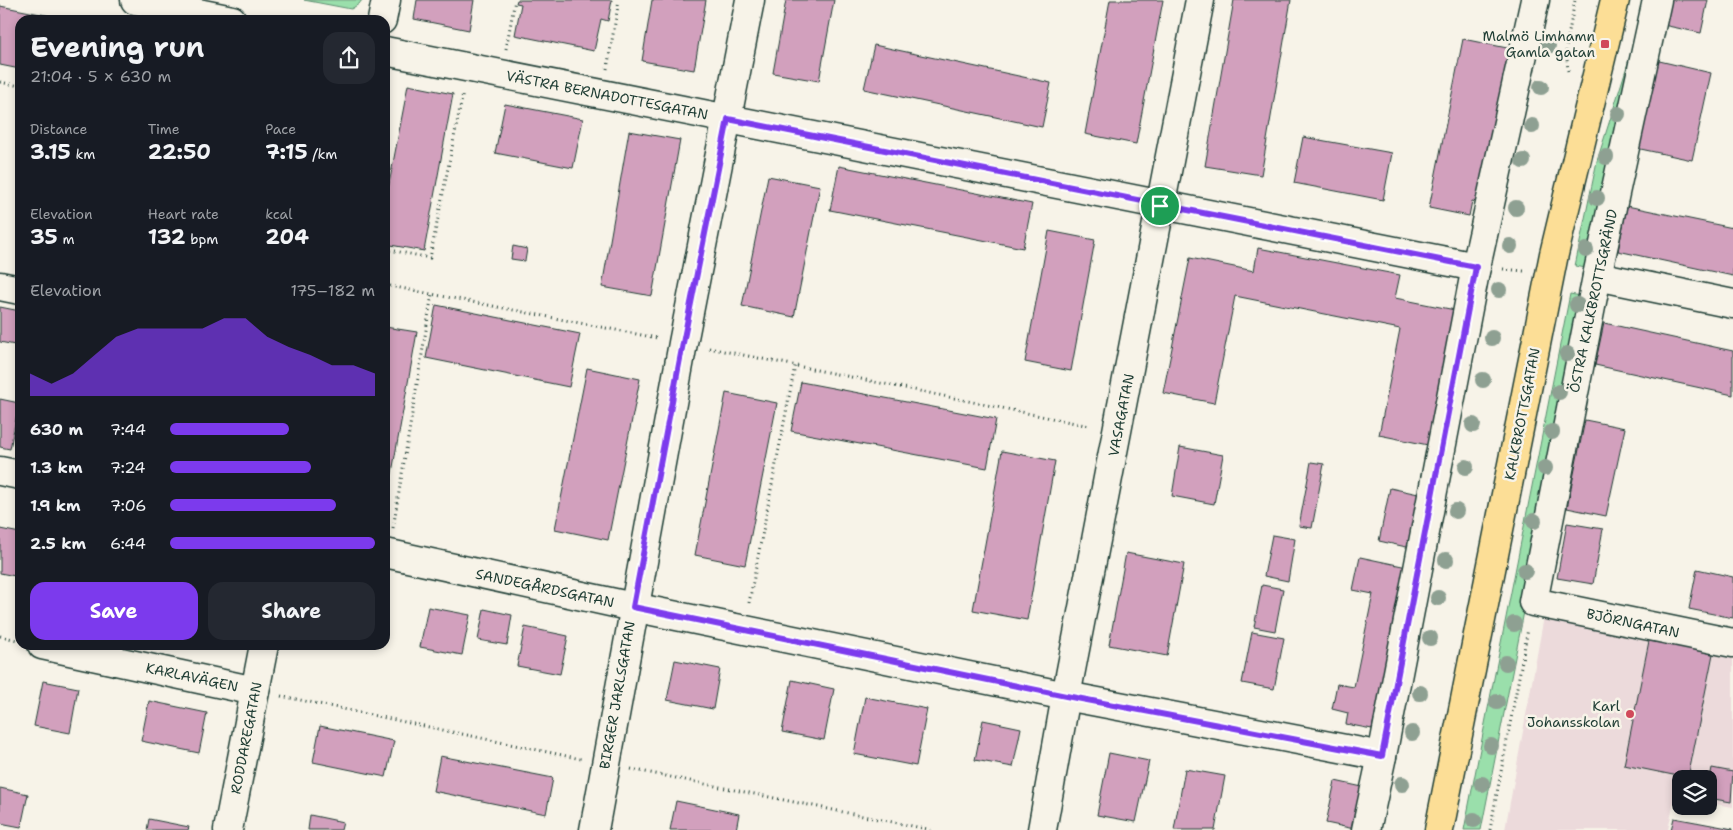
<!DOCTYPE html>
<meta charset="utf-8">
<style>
:root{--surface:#171b24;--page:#242831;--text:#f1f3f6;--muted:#9ea1a6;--accent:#7c3aed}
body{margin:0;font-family:"Shantell Sans",sans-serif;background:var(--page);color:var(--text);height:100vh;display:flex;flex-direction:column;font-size:19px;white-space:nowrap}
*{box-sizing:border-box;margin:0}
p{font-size:16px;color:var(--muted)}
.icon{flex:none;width:28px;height:28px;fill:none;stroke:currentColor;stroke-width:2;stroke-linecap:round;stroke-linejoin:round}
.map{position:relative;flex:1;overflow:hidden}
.drawer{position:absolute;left:15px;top:15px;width:375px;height:635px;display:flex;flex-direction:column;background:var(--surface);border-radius:15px;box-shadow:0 2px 8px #0003}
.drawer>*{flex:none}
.tools{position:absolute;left:1672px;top:770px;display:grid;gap:10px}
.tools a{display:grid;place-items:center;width:45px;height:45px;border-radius:10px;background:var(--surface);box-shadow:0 2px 8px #0003;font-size:25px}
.pin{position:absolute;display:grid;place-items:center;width:42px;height:42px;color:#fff;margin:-21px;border:2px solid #fff;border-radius:50%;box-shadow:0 1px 5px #0007}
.round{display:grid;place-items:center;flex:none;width:52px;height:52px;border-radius:15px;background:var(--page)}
.head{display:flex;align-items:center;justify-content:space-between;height:85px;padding:0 15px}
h1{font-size:28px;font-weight:700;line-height:38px}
.metrics{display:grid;grid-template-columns:repeat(3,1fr);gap:8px;height:85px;padding:5px 15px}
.metrics div{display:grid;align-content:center}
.metrics b{font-size:21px;font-weight:700}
.metrics small{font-size:14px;font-weight:400}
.metrics p{font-size:14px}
.chart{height:140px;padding:10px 15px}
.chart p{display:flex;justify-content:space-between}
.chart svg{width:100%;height:90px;margin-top:5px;fill:var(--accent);opacity:.7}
.button{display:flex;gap:10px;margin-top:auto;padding:10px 15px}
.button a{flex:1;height:58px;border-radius:15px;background:var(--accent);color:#fff;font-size:20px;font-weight:700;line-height:58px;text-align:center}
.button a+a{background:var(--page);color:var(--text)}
ul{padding:0 15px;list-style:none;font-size:16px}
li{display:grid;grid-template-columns:80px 60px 1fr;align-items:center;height:38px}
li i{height:12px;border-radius:6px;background:var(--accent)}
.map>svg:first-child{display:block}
.built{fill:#ecdadb}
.green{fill:#9adfab;stroke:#5c8e70}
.building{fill:#d2a0bd;stroke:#1f3d34}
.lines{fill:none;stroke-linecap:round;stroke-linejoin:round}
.minor-casing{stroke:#1f3d34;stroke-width:31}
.major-casing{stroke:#1f3d34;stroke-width:31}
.path{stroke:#1f3d34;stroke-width:3;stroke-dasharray:1 4;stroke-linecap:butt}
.minor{stroke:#f7f3e8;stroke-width:28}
.major{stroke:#fcde96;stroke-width:28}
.tree{fill:#8ea092}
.route-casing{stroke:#fff;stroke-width:10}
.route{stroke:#7c3aed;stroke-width:6}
.poi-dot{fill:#d1495b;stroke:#f7f3e8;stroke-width:2}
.labels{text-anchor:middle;stroke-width:5;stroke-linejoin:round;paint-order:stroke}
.poi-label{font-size:14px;fill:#1f3d34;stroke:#f7f3e8;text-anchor:end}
.street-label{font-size:14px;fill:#1f3d34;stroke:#f7f3e8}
</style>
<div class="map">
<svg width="1733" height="830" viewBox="0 0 1733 830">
<rect width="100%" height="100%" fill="#f7f3e8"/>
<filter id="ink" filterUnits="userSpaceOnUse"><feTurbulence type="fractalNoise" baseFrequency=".02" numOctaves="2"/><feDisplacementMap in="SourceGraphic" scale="10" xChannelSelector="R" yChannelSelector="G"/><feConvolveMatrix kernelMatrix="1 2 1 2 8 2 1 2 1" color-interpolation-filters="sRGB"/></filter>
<g filter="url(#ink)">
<path class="built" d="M 1545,611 L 1733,650 L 1733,807 L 1709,803 L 1709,779 L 1681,779 L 1681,798 L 1675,797 L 1668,830 L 1505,830 Z"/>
<g class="green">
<path d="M 304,0 L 362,0 L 359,4 L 351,9 Z"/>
<path d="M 1633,47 L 1591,269 L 1575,266 L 1597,161 Z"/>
<path d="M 1570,294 L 1586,297 L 1481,830 L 1464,830 Z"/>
</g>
<g class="building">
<path d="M 417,0 L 474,0 L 469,30 L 414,19 Z"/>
<path d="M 517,0 L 612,0 L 608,21 L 601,19 L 594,51 L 515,35 L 521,4 L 516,3 Z"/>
<path d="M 652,0 L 706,0 L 694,70 L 642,61 Z"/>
<path d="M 786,0 L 834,0 L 819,81 L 773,73 Z"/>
<path d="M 1110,0 L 1163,0 L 1136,144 L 1085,134 Z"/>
<path d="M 1234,0 L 1291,0 L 1261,175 L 1205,166 Z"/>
<path d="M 1668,0 L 1708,0 L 1701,33 L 1663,25 Z"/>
<path d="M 0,6 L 71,20 L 20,20 L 20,69 L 0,65 Z"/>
<path d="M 1463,39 L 1512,49 L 1481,203 L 1472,201 L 1469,216 L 1429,208 Z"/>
<path d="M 874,45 L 1051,83 L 1042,127 L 864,89 Z"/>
<path d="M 1655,60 L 1711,73 L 1692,160 L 1636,148 Z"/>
<path d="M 408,85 L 453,94 L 424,251 L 385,244 L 385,205 Z"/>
<path d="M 505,104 L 583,119 L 573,168 L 495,153 Z"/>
<path d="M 629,131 L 680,140 L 652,296 L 602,287 Z"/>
<path d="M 1303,137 L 1392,153 L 1383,200 L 1294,183 Z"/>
<path d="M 839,166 L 1032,204 L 1023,248 L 830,210 Z"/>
<path d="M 768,176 L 820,186 L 794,317 L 742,306 Z"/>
<path d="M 1627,206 L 1733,228 L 1733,276 L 1618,251 Z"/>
<path d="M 1049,231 L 1095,240 L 1071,371 L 1025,362 Z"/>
<path d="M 513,246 L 527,249 L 525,261 L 511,259 Z"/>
<path d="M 1258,248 L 1400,275 L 1395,298 L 1460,311 L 1433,446 L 1379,435 L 1400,329 L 1235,296 L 1214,403 L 1163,393 L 1190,258 L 1254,271 Z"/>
<path d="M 436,305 L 580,334 L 569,387 L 426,358 Z"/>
<path d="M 0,307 L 20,311 L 20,346 L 0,342 Z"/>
<path d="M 1604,323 L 1733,351 L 1733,395 L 1595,365 Z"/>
<path d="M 385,327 L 417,332 L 388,495 L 385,494 Z"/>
<path d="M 587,368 L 640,379 L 608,540 L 555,529 Z"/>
<path d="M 801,382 L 996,419 L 987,468 L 791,431 Z"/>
<path d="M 726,393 L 777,403 L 745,565 L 695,555 Z"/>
<path d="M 0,399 L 19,403 L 10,449 L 0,447 Z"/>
<path d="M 1585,420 L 1625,428 L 1606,516 L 1567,508 Z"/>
<path d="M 1180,447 L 1223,455 L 1214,504 L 1172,496 Z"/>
<path d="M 1002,451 L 1055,461 L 1027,620 L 973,610 Z"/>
<path d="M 1311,462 L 1324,464 L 1312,528 L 1299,526 Z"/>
<path d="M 1390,488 L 1423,495 L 1411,548 L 1379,541 Z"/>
<path d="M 1567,523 L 1603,529 L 1593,584 L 1557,578 Z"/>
<path d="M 0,529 L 20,533 L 20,577 L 0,573 Z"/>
<path d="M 1272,535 L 1295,539 L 1288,581 L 1264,576 Z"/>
<path d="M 1126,553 L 1184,564 L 1167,656 L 1109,645 Z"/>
<path d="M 1360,557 L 1407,567 L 1372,729 L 1346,724 L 1348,713 L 1332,709 L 1337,684 L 1354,687 L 1373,594 L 1353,590 Z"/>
<path d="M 1697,569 L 1733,577 L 1733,618 L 1689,609 Z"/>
<path d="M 1262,585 L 1283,589 L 1275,631 L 1254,627 Z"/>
<path d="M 428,607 L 470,615 L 462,655 L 420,647 Z"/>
<path d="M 484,609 L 512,615 L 507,645 L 478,640 Z"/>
<path d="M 525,627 L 568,636 L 560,674 L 517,666 Z"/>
<path d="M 1651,631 L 1715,644 L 1688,778 L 1624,765 Z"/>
<path d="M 1252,632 L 1284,638 L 1274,689 L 1242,683 Z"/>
<path d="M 675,660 L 720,669 L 713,709 L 667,700 Z"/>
<path d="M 792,680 L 834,689 L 824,740 L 782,732 Z"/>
<path d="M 43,681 L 78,688 L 70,733 L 34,726 Z"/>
<path d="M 865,697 L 927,709 L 916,766 L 854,754 Z"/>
<path d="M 149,701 L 207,713 L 199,753 L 141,741 Z"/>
<path d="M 983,720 L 1021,728 L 1013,767 L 975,760 Z"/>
<path d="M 320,726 L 394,741 L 386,777 L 313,762 Z"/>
<path d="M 1109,753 L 1149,761 L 1136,822 L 1097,815 Z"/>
<path d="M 440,756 L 553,778 L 546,814 L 433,791 Z"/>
<path d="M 1712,768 L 1733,772 L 1731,802 L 1709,798 L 1709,783 Z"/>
<path d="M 1185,769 L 1225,776 L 1215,830 L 1174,830 Z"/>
<path d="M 1335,781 L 1367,788 L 1359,830 L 1326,823 Z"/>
<path d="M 0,788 L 28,794 L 21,827 L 0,823 Z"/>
<path d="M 676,801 L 739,814 L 736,830 L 670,830 Z"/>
<path d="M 310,815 L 343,822 L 341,830 L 308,830 Z"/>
<path d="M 1674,818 L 1733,829 L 1733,830 L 1671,830 Z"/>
<path d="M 149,819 L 189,827 L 188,830 L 147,830 Z"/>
</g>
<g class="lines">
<g class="minor-casing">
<g id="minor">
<path d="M 135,0 L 232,20"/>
<path d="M 1657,0 L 1597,276 L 1533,602 L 1733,643"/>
<path d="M 382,20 L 386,0"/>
<path d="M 385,51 L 1476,267"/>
<path d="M 1597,276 L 1733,304"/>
<path d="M 0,286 L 20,290"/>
<path d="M 0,471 L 20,475"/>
<path d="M 385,553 L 633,607 L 1066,696 L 1382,756"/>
<path d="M 42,645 L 255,691"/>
<path d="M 228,830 L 264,645"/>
<path d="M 594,830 L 683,343 L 750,0"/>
<path d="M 1042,830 L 1066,696 L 1200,0"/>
<path d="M 1366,830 L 1382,756 L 1476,267 L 1535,0"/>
</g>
</g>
<g class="major-casing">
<path id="major" d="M 1439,830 L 1554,254 L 1615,0"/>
</g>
<g class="path">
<path d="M 506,49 L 515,0"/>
<path d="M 607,69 L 619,0"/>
<path d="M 1568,71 L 1566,48 L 1575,0"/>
<path d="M 0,82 L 20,86"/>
<path d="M 385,249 L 430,258 L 463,93"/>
<path d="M 1503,269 L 1524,271"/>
<path d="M 385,285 L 657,338"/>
<path d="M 709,348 L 1090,426"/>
<path d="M 393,528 L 432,294"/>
<path d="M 749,603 L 795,366"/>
<path d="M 0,636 L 17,640"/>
<path d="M 281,696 L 581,759"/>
<path d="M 631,769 L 932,830"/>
<path d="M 1490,830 L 1528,629"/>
</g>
<use href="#minor" class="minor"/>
<use href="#major" class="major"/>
</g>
<g class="tree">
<circle cx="1548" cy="46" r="8"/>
<circle cx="1541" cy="87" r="8"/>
<circle cx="1618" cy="114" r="8"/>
<circle cx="1532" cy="126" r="8"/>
<circle cx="1606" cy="157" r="8"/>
<circle cx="1523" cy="161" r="8"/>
<circle cx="1597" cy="198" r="8"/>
<circle cx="1516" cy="208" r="8"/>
<circle cx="1510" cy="246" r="8"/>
<circle cx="1586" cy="250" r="8"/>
<circle cx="1499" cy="290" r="8"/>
<circle cx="1577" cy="305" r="8"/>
<circle cx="1492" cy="338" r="8"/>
<circle cx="1567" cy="354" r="8"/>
<circle cx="1483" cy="380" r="8"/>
<circle cx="1559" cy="392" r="8"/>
<circle cx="1473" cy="425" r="8"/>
<circle cx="1552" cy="432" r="8"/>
<circle cx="1466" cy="467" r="8"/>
<circle cx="1545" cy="468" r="8"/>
<circle cx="1456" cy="511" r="8"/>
<circle cx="1534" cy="521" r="8"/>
<circle cx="1446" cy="560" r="8"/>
<circle cx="1525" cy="571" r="8"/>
<circle cx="1438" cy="598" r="8"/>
<circle cx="1514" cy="624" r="8"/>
<circle cx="1430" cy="638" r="8"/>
<circle cx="1506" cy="663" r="8"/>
<circle cx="1420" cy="693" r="8"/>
<circle cx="1497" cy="702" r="8"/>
<circle cx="1412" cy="733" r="8"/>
<circle cx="1491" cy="746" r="8"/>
<circle cx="1402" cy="784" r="8"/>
<circle cx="1482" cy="784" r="8"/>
<circle cx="1474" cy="820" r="8"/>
</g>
</g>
<g class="lines" filter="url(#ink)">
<g class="route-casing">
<path id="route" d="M 728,119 L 1476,267 L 1382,756 L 1066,696 L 633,607 L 683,343 Z"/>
</g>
<use href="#route" class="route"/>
</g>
<g class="poi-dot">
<rect x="1600" y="39" width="10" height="10" rx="2.5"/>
<circle cx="1630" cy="714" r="5"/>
</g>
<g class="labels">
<g class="poi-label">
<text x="1595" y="41">Malmö Limhamn<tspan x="1595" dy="16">Gamla gatan</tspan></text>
<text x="1620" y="711">Karl<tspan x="1620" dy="16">Johansskolan</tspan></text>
</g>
<g class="street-label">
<text transform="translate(607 95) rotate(11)" y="5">VÄSTRA BERNADOTTESGATAN</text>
<text transform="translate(1593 301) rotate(-78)" y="5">ÖSTRA KALKBROTTSGRÄND</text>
<text transform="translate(1522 414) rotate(-79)" y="5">KALKBROTTSGATAN</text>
<text transform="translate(1121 415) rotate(-79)" y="5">VASAGATAN</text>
<text transform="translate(545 588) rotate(12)" y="5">SANDEGÅRDSGATAN</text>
<text transform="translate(1633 623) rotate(12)" y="5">BJÖRNGATAN</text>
<text transform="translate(192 677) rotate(12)" y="5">KARLAVÄGEN</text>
<text transform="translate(617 695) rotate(-80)" y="5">BIRGER JARLSGATAN</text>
<text transform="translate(246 738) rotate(-79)" y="5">RODDAREGATAN</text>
</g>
</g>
</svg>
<div class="tools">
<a><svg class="icon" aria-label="layers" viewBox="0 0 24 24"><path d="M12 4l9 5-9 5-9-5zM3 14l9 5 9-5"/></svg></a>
</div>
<div class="pin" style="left:1160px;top:206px;background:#1e9e55"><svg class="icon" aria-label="arrive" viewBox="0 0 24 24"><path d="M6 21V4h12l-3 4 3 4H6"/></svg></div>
<section class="drawer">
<div class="head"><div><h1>Evening run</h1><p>21:04 · 5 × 630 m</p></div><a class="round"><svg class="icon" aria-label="share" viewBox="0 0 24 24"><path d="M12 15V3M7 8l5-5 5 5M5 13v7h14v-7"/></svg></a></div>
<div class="metrics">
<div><p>Distance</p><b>3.15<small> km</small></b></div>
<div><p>Time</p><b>22:50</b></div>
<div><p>Pace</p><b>7:15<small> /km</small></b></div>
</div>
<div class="metrics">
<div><p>Elevation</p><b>35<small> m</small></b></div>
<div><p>Heart rate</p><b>132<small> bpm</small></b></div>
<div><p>kcal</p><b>204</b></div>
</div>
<div class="chart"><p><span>Elevation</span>175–182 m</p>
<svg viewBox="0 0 160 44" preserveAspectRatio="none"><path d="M0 44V33L10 38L20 33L30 24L40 15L50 11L60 11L70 11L80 11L90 6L100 6L110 15L120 20L130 24L140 29L150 29L160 33V44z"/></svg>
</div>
<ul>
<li><b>630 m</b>7:44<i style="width:58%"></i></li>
<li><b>1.3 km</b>7:24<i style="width:69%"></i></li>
<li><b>1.9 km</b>7:06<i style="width:81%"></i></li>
<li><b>2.5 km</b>6:44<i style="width:100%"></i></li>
</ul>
<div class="button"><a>Save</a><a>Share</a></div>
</section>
</div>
